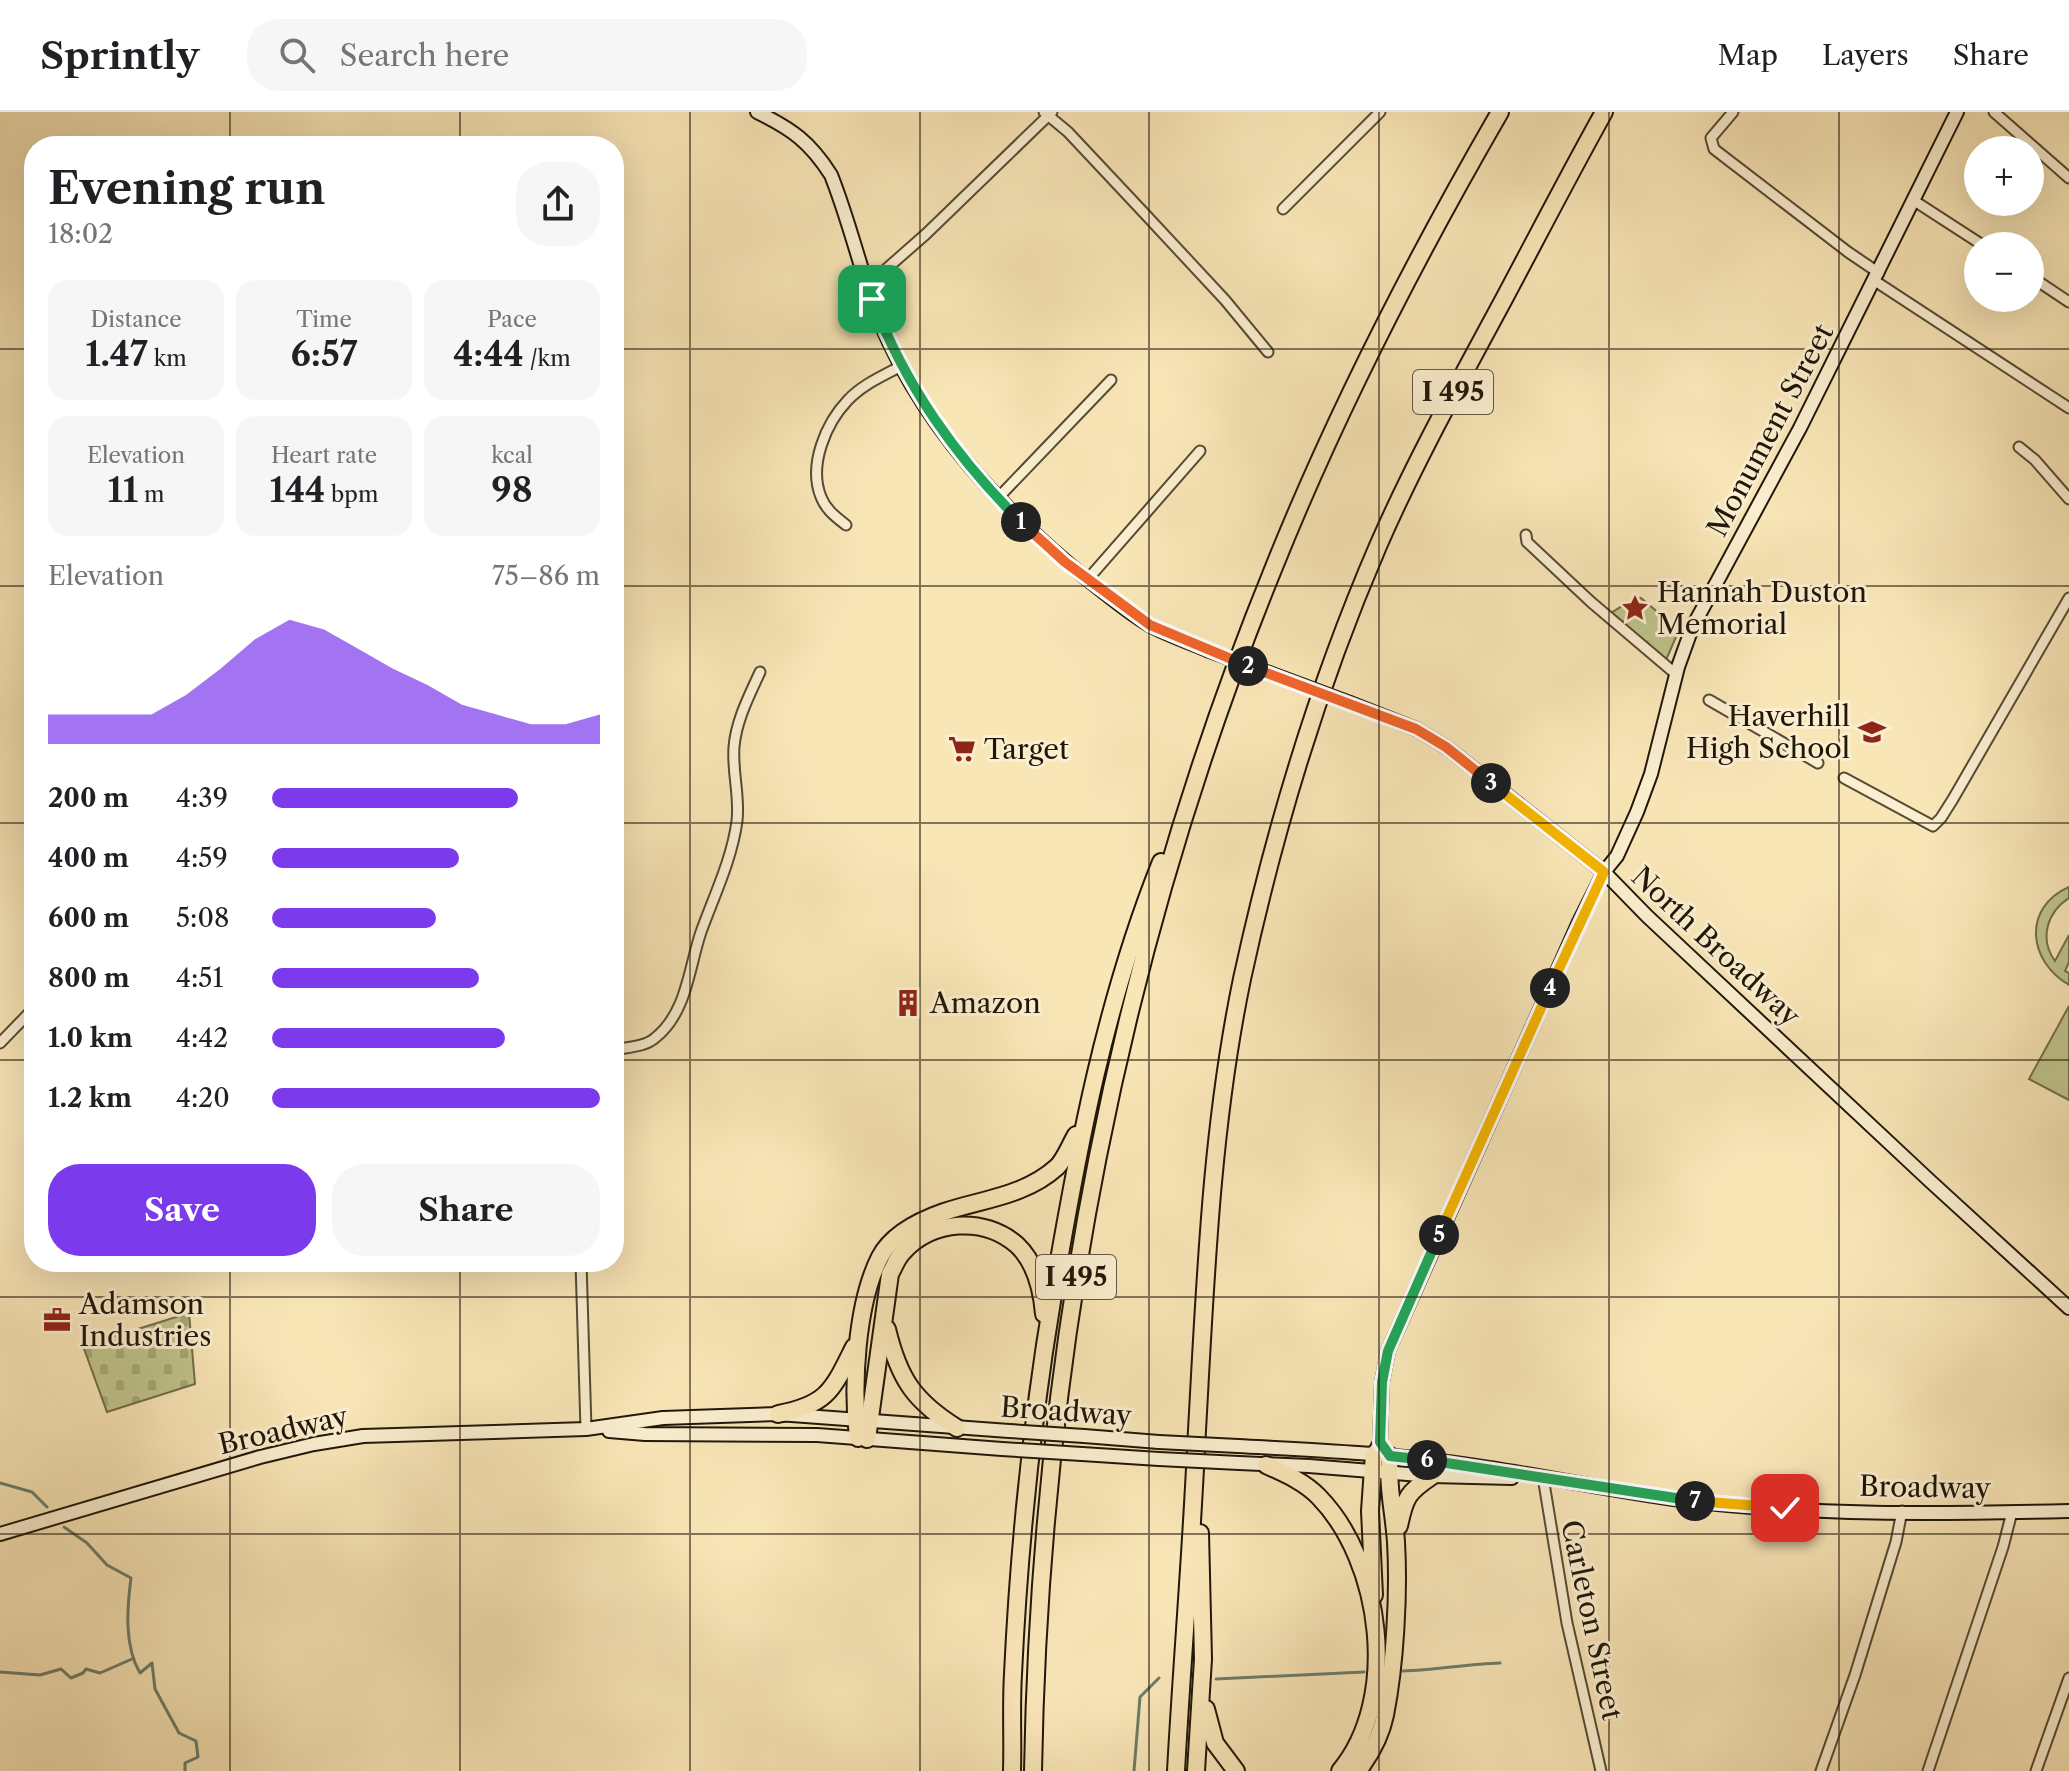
<!DOCTYPE html>
<meta charset="utf-8">
<style>
:root{--surface:#fff;--page:#f6f6f6;--text:#202124;--muted:#757577;--line:#e0e0e0;--accent:#7c3aed}
body{margin:0;font-family:"Libre Caslon Text",serif;background:var(--page);color:var(--text);height:100vh;display:flex;flex-direction:column;font-size:30px;white-space:nowrap}
*{box-sizing:border-box;margin:0}
p{font-size:26px;color:var(--muted)}
.icon{flex:none;width:44px;height:44px;fill:none;stroke:currentColor;stroke-width:2;stroke-linecap:round;stroke-linejoin:round}
.map{position:relative;flex:1;overflow:hidden}
.details{position:absolute;left:24px;top:24px;width:600px;height:1136px;display:flex;flex-direction:column;background:var(--surface);border-radius:32px;box-shadow:0 8px 32px #0002}
.details>*{flex:none}
.buttons{position:absolute;left:1964px;top:24px;display:grid;gap:16px}
.buttons a{display:grid;place-items:center;width:80px;height:80px;border-radius:50%;background:var(--surface);box-shadow:0 8px 32px #0002;font-size:40px}
.pin{position:absolute;display:grid;place-items:center;width:68px;height:68px;color:#fff;margin:-34px;border-radius:16px;box-shadow:0 4px 12px #0006}
.km{position:absolute;width:40px;height:40px;margin:-20px;border-radius:50%;background:#222;color:#fff;font-size:22px;line-height:40px;text-align:center}
.round{display:grid;place-items:center;flex:none;width:84px;height:84px;border-radius:32px;background:var(--page)}
.summary{display:flex;align-items:center;justify-content:space-between;height:136px;padding:0 24px}
h1{font-size:44px;font-weight:700;line-height:60px}
.metrics{display:grid;grid-template-columns:repeat(3,1fr);gap:12px;height:136px;padding:8px 24px}
.metrics div{display:grid;align-content:center;border-radius:20px;background:var(--page);text-align:center}
.metrics b{font-size:34px;font-weight:700}
.metrics small{font-size:22px;font-weight:400}
.metrics p{font-size:22px}
.chart{height:224px;padding:16px 24px}
.chart p{display:flex;justify-content:space-between}
.chart svg{width:100%;height:144px;margin-top:8px;fill:var(--accent);opacity:.7}
.action{display:flex;gap:16px;margin-top:auto;padding:16px 24px}
.action a{flex:1;height:92px;border-radius:32px;background:var(--accent);color:#fff;font-size:32px;font-weight:700;line-height:92px;text-align:center}
.action a+a{background:var(--page);color:var(--text)}
ul{padding:0 24px;list-style:none;font-size:26px}
li{display:grid;grid-template-columns:128px 96px 1fr;align-items:center;height:60px}
li i{height:20px;border-radius:10px;background:var(--accent)}
header{display:flex;align-items:center;gap:48px;box-sizing:border-box;height:112px;padding:0 40px;background:var(--surface);border-bottom:2px solid var(--line)}
header strong{font-size:38px}
nav{display:flex;gap:44px;margin-inline-start:auto;font-size:28px}
.search{width:560px;height:72px;background:var(--page);display:flex;align-items:center;gap:20px;box-sizing:border-box;padding:0 28px;border-radius:32px;color:var(--muted);font-size:30px}
.map>svg:first-child{display:block}
.grass{fill:#c0c48c;stroke:#706d4a;stroke-width:2}
.cemetery{fill:url(#cemetery-stones);stroke:#706d4a;stroke-width:2}
.park{fill:url(#park-tufts);stroke:#706d4a;stroke-width:2}
.lines{fill:none;stroke-linecap:round;stroke-linejoin:round}
.stream{stroke:#6c7c6a;stroke-width:3}
.street-casing{stroke:#564a34;stroke-width:13}
.secondary-casing{stroke:#201609;stroke-width:16}
.highway-casing{stroke:#201609;stroke-width:20}
.street{stroke:#fbefd0;stroke-width:9}
.secondary{stroke:#fbefd0;stroke-width:12}
.highway{stroke:#f9e6b7;stroke-width:16}
.secondary-bridge-casing{stroke:#201609;stroke-width:16;stroke-linecap:butt}
.secondary-bridge{stroke:#fbefd0;stroke-width:12}
.split-1-casing{stroke:#fff;stroke-width:16}
.split-2-casing{stroke:#fff;stroke-width:16}
.split-3-casing{stroke:#fff;stroke-width:16}
.split-4-casing{stroke:#fff;stroke-width:16}
.split-5-casing{stroke:#fff;stroke-width:16}
.split-6-casing{stroke:#fff;stroke-width:16}
.split-7-casing{stroke:#fff;stroke-width:16}
.split-8-casing{stroke:#fff;stroke-width:16}
.split-1{stroke:#22a559;stroke-width:10}
.split-2{stroke:#f0652b;stroke-width:10}
.split-3{stroke:#f0652b;stroke-width:10}
.split-4{stroke:#f5b400;stroke-width:10}
.split-5{stroke:#f5b400;stroke-width:10}
.split-6{stroke:#22a559;stroke-width:10}
.split-7{stroke:#22a559;stroke-width:10}
.split-8{stroke:#f5b400;stroke-width:10}
.grid{fill:none;stroke:#201609;stroke-width:2;stroke-opacity:0.55}
.labels{text-anchor:middle;stroke-width:6;stroke-linejoin:round;paint-order:stroke}
.shield{fill:#fbefd0;stroke:#625745;stroke-width:2}
.shield-label{font-size:26px;font-weight:bold;fill:#201609}
.street-label{font-size:28px;fill:#201609;stroke:#fbefd0}
.poi-label{font-size:28px;fill:#201609;stroke:#fbefd0;text-anchor:start}
</style>
<header>
<strong>Sprintly</strong>
<div class="search"><svg class="icon" aria-label="search" viewBox="0 0 24 24"><circle cx="10" cy="10" r="6"/><path d="M15 15l6 6"/></svg>Search here</div>
<nav><a>Map</a><a>Layers</a><a>Share</a></nav>
</header>
<div class="map">
<svg width="2069" height="1659" viewBox="0 0 2069 1659">
<defs>
<pattern id="cemetery-stones" width="16" height="16" patternUnits="userSpaceOnUse" patternTransform="scale(2)"><rect width="16" height="16" fill="#c0c48c"/><path d="M2 7V4a2 2 0 0 1 4 0v3zM10 15v-3a2 2 0 0 1 4 0v3z" fill="#a5a877"/></pattern>
<pattern id="park-tufts" width="24" height="20" patternUnits="userSpaceOnUse" patternTransform="scale(2)"><rect width="24" height="20" fill="#c0c48c"/><path d="M3 7l-1-3M5 7V3M7 7l1-3M15 17l-1-3M17 17v-4M19 17l1-3" fill="none" stroke="#a5a877"/></pattern>
</defs>
<rect width="100%" height="100%" fill="#f9e6b7"/>
<filter id="stains"><feTurbulence type="fractalNoise" baseFrequency=".0025" numOctaves="4"/><feColorMatrix values="0 0 0 0 .2 0 0 0 0 .09 0 0 0 0 .02 0 0 0 .5 -.17"/></filter>
<radialGradient id="worn" r=".72"><stop offset=".6" stop-color="#630" stop-opacity="0"/><stop offset="1" stop-color="#630" stop-opacity=".3"/></radialGradient>
<g class="grass">
<path d="M 2069,775 L 2069,786 C 2047,800 2039,827 2055,849 L 2069,823 L 2069,850 L 2065,859 L 2069,861 L 2069,873 C 2028,849 2022,796 2069,775 Z"/>
<path d="M 2069,894 L 2069,988 L 2029,967 Z"/>
</g>
<path class="cemetery" d="M 189,1201 L 195,1272 L 107,1300 L 83,1234 Z"/>
<path class="park" d="M 1641,486 L 1679,518 L 1666,548 L 1611,501 L 1627,491 Z"/>
<g class="lines">
<g class="stream">
<path d="M 0,1371 L 32,1380 L 47,1395"/>
<path d="M 64,1415 L 87,1431 L 107,1453 L 131,1466 C 127,1496 124,1534 140,1561 L 152,1551 L 155,1577 L 179,1621 L 196,1629 L 198,1645 L 185,1651 L 185,1659"/>
<path d="M 1403,1559 C 1436,1558 1467,1552 1500,1551"/>
<path d="M 0,1560 L 40,1563 L 61,1557 L 71,1566 L 83,1561 L 86,1557 L 100,1561 L 132,1547"/>
<path d="M 1216,1567 L 1364,1560"/>
<path d="M 1134,1659 L 1140,1585 L 1159,1566"/>
</g>
<g class="street-casing">
<g id="street">
<path d="M 1044,0 L 1068,20 L 1145,102 L 1225,188 L 1268,240"/>
<path d="M 1733,0 L 1711,26 L 1714,37 L 1848,140 L 1879,161"/>
<path d="M 1994,0 L 2069,66"/>
<path d="M 1913,88 L 1984,134"/>
<path d="M 1283,97 L 1380,0"/>
<path d="M 2030,164 L 2069,190"/>
<path d="M 1875,169 L 2069,296"/>
<path d="M 868,173 L 926,122 L 1052,0"/>
<path d="M 2019,335 L 2035,348 L 2069,387"/>
<path d="M 998,386 L 1111,268"/>
<path d="M 846,413 C 836,405 826,398 821,385 C 808,353 826,311 848,288 C 863,272 883,264 901,254"/>
<path d="M 1526,423 L 1527,430 L 1591,490 L 1677,563"/>
<path d="M 1088,467 L 1200,339"/>
<path d="M 1709,588 L 1818,651"/>
<path d="M 1844,666 L 1933,714 L 1941,706 L 1953,687 L 2069,486"/>
<path d="M 0,931 L 34,896"/>
<path d="M 614,938 C 627,935 645,935 655,926 C 687,901 689,855 701,820 C 714,784 732,747 737,709 C 740,684 732,660 734,635 C 736,609 749,584 760,560"/>
<path d="M 581,1150 L 586,1317"/>
<path d="M 1543,1365 L 1567,1511 L 1601,1659"/>
<path d="M 1821,1659 L 1855,1563 L 1896,1430 L 1902,1399"/>
<path d="M 1928,1659 L 2003,1435 L 2012,1400"/>
<path d="M 2036,1659 L 2069,1566"/>
</g>
</g>
<g class="secondary-casing">
<g id="secondary">
<path d="M 757,0 C 792,17 810,30 831,63 C 853,118 864,177 889,230 C 934,326 1009,405 1092,471 C 1110,485 1130,502 1151,514 C 1168,523 1188,530 1207,538"/>
<path d="M 1350,591 L 1416,617 L 1446,635 L 1604,760 L 1647,804 L 1930,1069 L 2069,1196"/>
<path d="M 609,1319 L 645,1322 L 817,1323 L 1002,1337"/>
<path d="M 1084,1324 L 1159,1330"/>
<path d="M 1238,1334 C 1310,1338 1384,1341 1455,1351 C 1531,1361 1606,1378 1682,1388 C 1809,1404 1941,1402 2069,1399"/>
<path d="M 1082,1342 L 1159,1347"/>
<path d="M 1374,1342 L 1380,1330 L 1382,1270 L 1388,1239 L 1579,810 L 1604,760 L 1617,744 L 1637,700 L 1651,662 L 1678,555 L 1692,516 L 1800,316 L 1957,0"/>
<path d="M 1239,1351 L 1309,1354 L 1432,1364 L 1512,1366"/>
<path d="M 0,1422 L 260,1345 L 314,1332 L 363,1324 L 586,1317 L 663,1306 L 778,1302 L 1009,1319"/>
</g>
</g>
<g class="highway-casing">
<g id="highway">
<path d="M 887,1217 C 899,1267 914,1289 957,1316"/>
<path d="M 778,1302 C 828,1293 833,1277 854,1235"/>
<path d="M 858,1326 C 852,1274 856,1192 880,1145 C 892,1122 921,1108 944,1100 C 983,1087 1025,1084 1057,1055 C 1065,1047 1070,1033 1076,1023"/>
<path d="M 867,1327 L 890,1162 C 894,1155 897,1146 903,1140 C 932,1108 984,1104 1017,1133 C 1035,1150 1042,1178 1044,1202"/>
<path d="M 1266,1353 C 1284,1361 1305,1370 1319,1385 C 1382,1450 1400,1587 1340,1659"/>
<path d="M 1399,1414 C 1405,1385 1408,1380 1432,1364"/>
<path d="M 1374,1483 L 1370,1399 L 1374,1342"/>
<path d="M 1206,1597 L 1215,1631 L 1236,1659"/>
<path d="M 1012,1659 C 1013,1627 1011,1594 1013,1562 C 1019,1435 1032,1308 1053,1183 C 1078,1035 1105,890 1161,750"/>
<path d="M 1033,1659 C 1040,1247 1118,837 1274,455 C 1337,298 1415,147 1500,0"/>
<path d="M 1176,1659 C 1182,1551 1191,1444 1196,1336 C 1205,1180 1210,1021 1242,867 C 1274,719 1318,573 1378,434 C 1415,349 1461,267 1505,185 C 1538,123 1570,61 1604,0"/>
<path d="M 1196,1659 L 1203,1547 L 1200,1421"/>
<path d="M 1358,1659 C 1370,1643 1381,1623 1385,1603 C 1395,1553 1399,1481 1396,1430 C 1394,1401 1387,1373 1390,1344"/>
</g>
</g>
<use href="#street" class="street"/>
<use href="#secondary" class="secondary"/>
<use href="#highway" class="highway"/>
<g class="secondary-bridge-casing">
<g id="secondary-bridge">
<path d="M 1207,538 L 1350,591"/>
<path d="M 1009,1319 L 1084,1324"/>
<path d="M 1159,1330 L 1238,1334"/>
<path d="M 1002,1337 L 1082,1342"/>
<path d="M 1159,1347 L 1239,1351"/>
</g>
</g>
<use href="#secondary-bridge" class="secondary-bridge"/>
</g>
<g class="lines">
<g class="split-1-casing">
<path id="split-1" d="M 872,187 C 906,275 955,344 1021,410"/>
</g>
<g class="split-2-casing">
<path id="split-2" d="M 1021,410 L 1065,450 L 1150,513 L 1248,554"/>
</g>
<g class="split-3-casing">
<path id="split-3" d="M 1248,554 L 1416,617 L 1446,635 L 1491,671"/>
</g>
<g class="split-4-casing">
<path id="split-4" d="M 1491,671 L 1604,760 L 1550,876"/>
</g>
<g class="split-5-casing">
<path id="split-5" d="M 1439,1123 L 1550,876"/>
</g>
<g class="split-6-casing">
<path id="split-6" d="M 1427,1348 L 1390,1344 L 1380,1330 L 1382,1270 L 1388,1239 L 1439,1123"/>
</g>
<g class="split-7-casing">
<path id="split-7" d="M 1427,1348 L 1695,1389"/>
</g>
<g class="split-8-casing">
<path id="split-8" d="M 1695,1389 L 1785,1396"/>
</g>
<use href="#split-1" class="split-1"/>
<use href="#split-2" class="split-2"/>
<use href="#split-3" class="split-3"/>
<use href="#split-4" class="split-4"/>
<use href="#split-5" class="split-5"/>
<use href="#split-6" class="split-6"/>
<use href="#split-7" class="split-7"/>
<use href="#split-8" class="split-8"/>
</g>
<path class="grid" d="M 230,0 L 230,34M 460,0 L 460,34M 690,0 L 690,1659M 920,0 L 920,1659M 1149,0 L 1149,1659M 1379,0 L 1379,1659M 1609,0 L 1609,1659M 1839,0 L 1839,1659M 0,237 L 34,237M 614,237 L 2069,237M 0,474 L 34,474M 614,474 L 2069,474M 0,711 L 34,711M 614,711 L 2069,711M 0,948 L 34,948M 614,948 L 2069,948M 230,1150 L 230,1659M 460,1150 L 460,1659M 0,1185 L 2069,1185M 0,1422 L 2069,1422"/>
<defs>
<g id="sight-bare" transform="scale(2.16)"><path d="M0-6L1.8-2.2L6-1.7L2.9 1.2L3.7 5.4L0 3.3L-3.7 5.4L-2.9 1.2L-6-1.7L-1.8-2.2Z" fill="#8f2418" stroke="#fbefd0" stroke-width="2.5" paint-order="stroke"/></g>
<g id="school-bare" transform="scale(2.16)"><path d="M0-5L7-2L0 1L-7-2ZM-4 1L0 2.5L4 1V4Q0 6-4 4Z" fill="#8f2418" stroke="#fbefd0" stroke-width="2.5" paint-order="stroke"/></g>
<g id="supermarket-bare" transform="scale(2.16)"><path d="M-6-5.5h2.5l.6 2H6L4.5 2H-2.5L-4.4-4H-6ZM-1.5 3.2a1.3 1.3 0 1 0 .1 0ZM3 3.2a1.3 1.3 0 1 0 .1 0Z" fill="#8f2418" stroke="#fbefd0" stroke-width="2.5" paint-order="stroke"/></g>
<g id="building-bare" transform="scale(2.16)"><path d="M-4-6H4V6H1V3H-1V6H-4ZM-2.5-4.3h1.7v1.8h-1.7ZM.8-4.3h1.7v1.8H.8ZM-2.5-1h1.7V.8h-1.7ZM.8-1h1.7V.8H.8Z" fill="#8f2418" stroke="#fbefd0" stroke-width="2.5" paint-order="stroke"/></g>
<g id="office-bare" transform="scale(2.16)"><path d="M-6-3h4V-5.5h4V-3h4V5H-6ZM-1-4.5V-3h2v-1.5ZM-6 0V1H6V0Z" fill="#8f2418" stroke="#fbefd0" stroke-width="2.5" paint-order="stroke"/></g>
</defs>
<g fill-rule="evenodd">
<use href="#sight-bare" x="1635" y="496"/>
<use href="#school-bare" x="1872" y="620"/>
<use href="#supermarket-bare" x="962" y="637"/>
<use href="#building-bare" x="908" y="891"/>
<use href="#office-bare" x="57" y="1208"/>
</g>
<g class="labels">
<g class="shield">
<rect x="1413" y="258" width="80" height="44" rx="6"/>
<rect x="1036" y="1143" width="80" height="44" rx="6"/>
</g>
<g class="shield-label">
<text x="1453" y="289">I 495</text>
<text x="1076" y="1174">I 495</text>
</g>
<g class="street-label">
<text transform="translate(1770 318) rotate(-62)" y="10">Monument Street</text>
<text transform="translate(1716 834) rotate(43)" y="10">North Broadway</text>
<text transform="translate(1066 1299) rotate(4)" y="10">Broadway</text>
<text transform="translate(283 1318) rotate(-13)" y="10">Broadway</text>
<text transform="translate(1925 1375) rotate(1)" y="10">Broadway</text>
<text transform="translate(1592 1508) rotate(78)" y="10">Carleton Street</text>
</g>
<g class="poi-label">
<text x="1657" y="490">Hannah Duston<tspan x="1657" dy="32">Memorial</tspan></text>
<text x="1850" y="614" text-anchor="end">Haverhill<tspan x="1850" dy="32">High School</tspan></text>
<text x="984" y="647">Target</text>
<text x="930" y="901">Amazon</text>
<text x="79" y="1202">Adamson<tspan x="79" dy="32">Industries</tspan></text>
</g>
</g>
<rect width="100%" height="100%" filter="url(#stains)"/>
<rect width="100%" height="100%" fill="url(#worn)"/>
</svg>
<div class="buttons">
<a>+</a>
<a>−</a>
</div>
<div class="pin" style="left:872px;top:187px;background:#1e9e55"><svg class="icon" aria-label="arrive" viewBox="0 0 24 24"><path d="M6 21V4h12l-3 4 3 4H6"/></svg></div>
<div class="pin" style="left:1785px;top:1396px;background:#d93025"><svg class="icon" aria-label="check" viewBox="0 0 24 24"><path d="M5 12l5 5 9-10"/></svg></div>
<b class="km" style="left:1021px;top:410px">1</b>
<b class="km" style="left:1248px;top:554px">2</b>
<b class="km" style="left:1491px;top:671px">3</b>
<b class="km" style="left:1550px;top:876px">4</b>
<b class="km" style="left:1439px;top:1123px">5</b>
<b class="km" style="left:1427px;top:1348px">6</b>
<b class="km" style="left:1695px;top:1389px">7</b>
<section class="details">
<div class="summary"><div><h1>Evening run</h1><p>18:02</p></div><a class="round"><svg class="icon" aria-label="share" viewBox="0 0 24 24"><path d="M12 15V3M7 8l5-5 5 5M5 13v7h14v-7"/></svg></a></div>
<div class="metrics">
<div><p>Distance</p><b>1.47<small> km</small></b></div>
<div><p>Time</p><b>6:57</b></div>
<div><p>Pace</p><b>4:44<small> /km</small></b></div>
</div>
<div class="metrics">
<div><p>Elevation</p><b>11<small> m</small></b></div>
<div><p>Heart rate</p><b>144<small> bpm</small></b></div>
<div><p>kcal</p><b>98</b></div>
</div>
<div class="chart"><p><span>Elevation</span>75–86 m</p>
<svg viewBox="0 0 160 44" preserveAspectRatio="none"><path d="M0 44V35L10 35L20 35L30 35L40 29L50 21L60 12L70 6L80 9L90 15L100 21L110 26L120 32L130 35L140 38L150 38L160 35V44z"/></svg>
</div>
<ul>
<li><b>200 m</b>4:39<i style="width:75%"></i></li>
<li><b>400 m</b>4:59<i style="width:57%"></i></li>
<li><b>600 m</b>5:08<i style="width:50%"></i></li>
<li><b>800 m</b>4:51<i style="width:63%"></i></li>
<li><b>1.0 km</b>4:42<i style="width:71%"></i></li>
<li><b>1.2 km</b>4:20<i style="width:100%"></i></li>
</ul>
<div class="action"><a>Save</a><a>Share</a></div>
</section>
</div>
